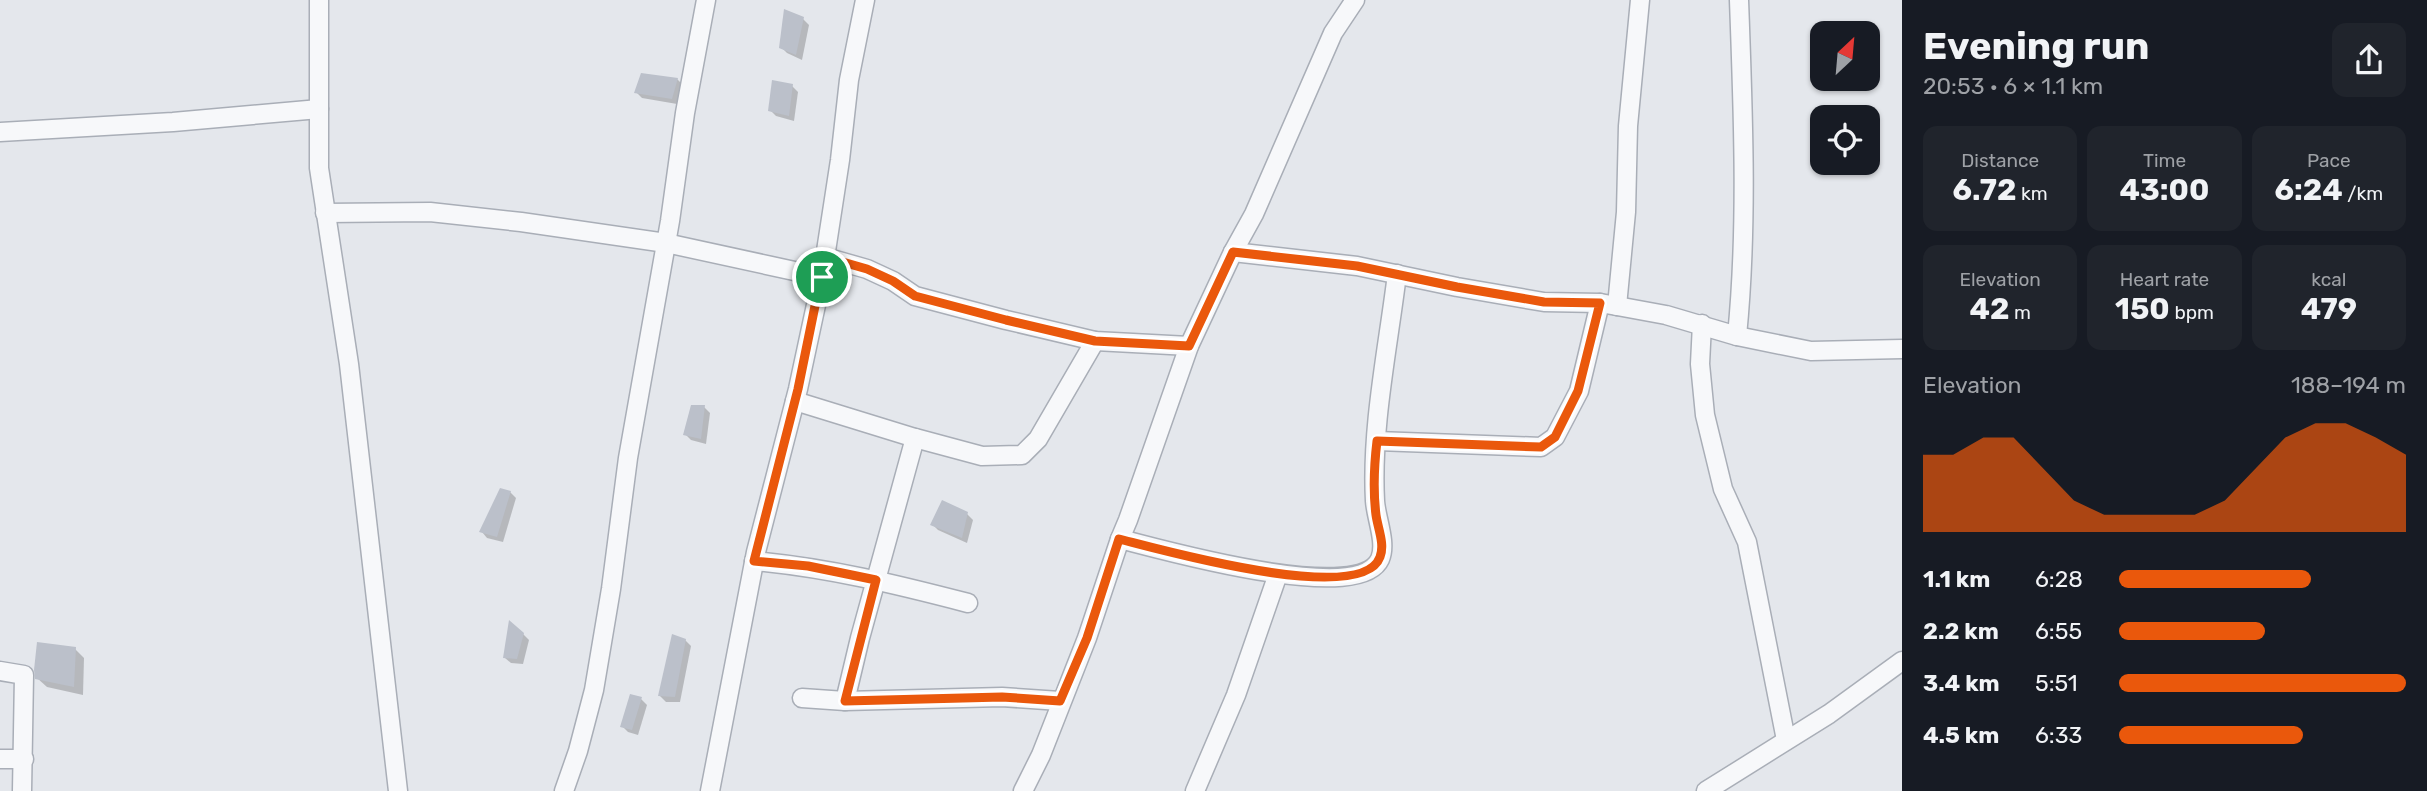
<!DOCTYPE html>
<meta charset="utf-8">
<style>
:root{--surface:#171b24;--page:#20242c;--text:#f1f3f6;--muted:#9ea1a6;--accent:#ea580c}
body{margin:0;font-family:Rubik,sans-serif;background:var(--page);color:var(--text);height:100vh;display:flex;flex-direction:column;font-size:26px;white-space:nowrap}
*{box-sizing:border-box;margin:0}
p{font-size:23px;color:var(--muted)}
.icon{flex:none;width:38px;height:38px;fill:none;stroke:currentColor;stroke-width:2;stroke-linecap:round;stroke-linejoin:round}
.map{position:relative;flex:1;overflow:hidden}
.drawer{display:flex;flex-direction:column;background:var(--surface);width:525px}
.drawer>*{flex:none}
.needle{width:46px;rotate:26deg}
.tools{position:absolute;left:1810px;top:21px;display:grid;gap:14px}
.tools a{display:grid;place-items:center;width:70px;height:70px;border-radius:14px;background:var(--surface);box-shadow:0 2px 5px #0004;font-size:35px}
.pin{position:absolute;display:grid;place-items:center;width:60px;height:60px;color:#fff;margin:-30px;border:4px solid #fff;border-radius:50%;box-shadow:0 2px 7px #0007}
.round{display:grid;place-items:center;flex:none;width:74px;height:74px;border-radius:14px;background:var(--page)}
.head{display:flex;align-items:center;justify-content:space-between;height:119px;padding:0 21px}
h1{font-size:38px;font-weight:700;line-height:52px}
.stats{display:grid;grid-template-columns:repeat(3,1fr);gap:10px;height:119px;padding:7px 21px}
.stats div{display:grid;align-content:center;border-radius:14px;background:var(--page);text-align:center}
.stats b{font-size:30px;font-weight:700}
.stats small{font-size:19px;font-weight:400}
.stats p{font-size:19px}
.chart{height:196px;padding:14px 21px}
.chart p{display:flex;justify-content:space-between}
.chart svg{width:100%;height:126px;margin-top:7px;fill:var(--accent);opacity:.7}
ul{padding:0 21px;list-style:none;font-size:23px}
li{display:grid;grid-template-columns:112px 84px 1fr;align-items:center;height:52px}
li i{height:18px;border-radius:9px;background:var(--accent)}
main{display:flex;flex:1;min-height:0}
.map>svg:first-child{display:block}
.shadow{fill:#0003}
.building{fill:#bbc0ca}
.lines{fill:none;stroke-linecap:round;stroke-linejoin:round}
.minor-casing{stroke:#a9aeb7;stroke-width:21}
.minor{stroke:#f7f8fa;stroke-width:18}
.route-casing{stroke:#fff;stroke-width:14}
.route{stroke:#ea580c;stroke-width:9}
</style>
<main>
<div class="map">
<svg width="1902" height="791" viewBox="0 0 1902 791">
<rect width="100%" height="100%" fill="#e4e7ec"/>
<g class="shadow">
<path d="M 803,19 L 809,25 L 802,60 L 787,53 L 781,47 Z"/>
<path d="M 677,79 L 683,85 L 677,104 L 642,98 L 636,92 Z"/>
<path d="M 792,86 L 798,92 L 794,121 L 776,116 L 770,110 Z"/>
<path d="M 704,407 L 710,413 L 706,444 L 691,440 L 685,434 Z"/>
<path d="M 510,492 L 516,498 L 503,542 L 487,538 L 482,532 Z"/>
<path d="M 967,514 L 973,520 L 967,543 L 938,530 L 932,524 Z"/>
<path d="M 523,634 L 529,640 L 523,664 L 511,663 L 505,658 Z"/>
<path d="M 685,640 L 691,646 L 680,702 L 666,702 L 660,696 Z"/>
<path d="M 75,649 L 84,658 L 83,695 L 47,687 L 37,678 Z"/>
<path d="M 641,699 L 647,705 L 638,735 L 628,732 L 622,726 Z"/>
</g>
<g class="building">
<path d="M 784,9 L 804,17 L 796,55 L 779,48 Z"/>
<path d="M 641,73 L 678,78 L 672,99 L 634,93 Z"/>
<path d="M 772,80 L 793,84 L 789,116 L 768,111 Z"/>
<path d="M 691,405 L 705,405 L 701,439 L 683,435 Z"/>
<path d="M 500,488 L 511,491 L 497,537 L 479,532 Z"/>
<path d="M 942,500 L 968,512 L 962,538 L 930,525 Z"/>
<path d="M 509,620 L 524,633 L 517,659 L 503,658 Z"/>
<path d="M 672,634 L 686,639 L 675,697 L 658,696 Z"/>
<path d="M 37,642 L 76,647 L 74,687 L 35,679 L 34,670 Z"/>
<path d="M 630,694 L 642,697 L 632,730 L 620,727 Z"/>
</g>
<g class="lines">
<g class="minor-casing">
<g id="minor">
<path d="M 319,0 L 319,168 L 349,364 L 398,791"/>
<path d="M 0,132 L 173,122 L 319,109"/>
<path d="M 325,213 L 430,212 L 521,222 L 666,243 L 822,277"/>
<path d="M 1233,252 L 1357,266 L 1457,287 L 1544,302 L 1600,303 L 1617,306 L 1666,315 L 1737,336 L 1811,351 L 1902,349"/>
<path d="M 825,257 L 867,269 L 893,281 L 915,296 L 1006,320 L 1095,341 L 1189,346"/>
<path d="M 1617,306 L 1626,212 L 1628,126 L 1640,0"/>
<path d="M 1702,324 L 1700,364 L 1705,415 L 1723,489 L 1747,542 L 1786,740"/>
<path d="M 1737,336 C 1748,225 1743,112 1739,0"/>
<path d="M 795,401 L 915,438 L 982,456 L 1022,455 L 1038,439 L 1095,341"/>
<path d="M 1377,441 L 1541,447 L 1555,437 L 1579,391 L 1600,303"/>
<path d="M 1120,539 C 1160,549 1359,606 1380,559 C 1387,543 1376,518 1375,501 C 1371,427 1388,348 1397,274"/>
<path d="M 754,561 C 829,568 895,584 968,603"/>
<path d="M 0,671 L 24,675 L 22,791"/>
<path d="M 802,698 L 845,701 L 1002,697 L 1060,701"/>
<path d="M 845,701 L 860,638 L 915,438"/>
<path d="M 0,759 L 24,759"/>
<path d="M 564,791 L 578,751 L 594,690 L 611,589 L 628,458 L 670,221 L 685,113 L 706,0"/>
<path d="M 710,791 L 756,552 L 798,389 L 822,277 L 840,160 L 849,80 L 865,0"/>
<path d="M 1023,791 L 1041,755 L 1087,638 L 1120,539 L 1128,520 L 1189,346 L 1233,252 L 1254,214 L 1333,33 L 1355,0"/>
<path d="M 1195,791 L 1236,695 L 1278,574"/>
<path d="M 1706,791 L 1829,714 L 1902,661"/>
</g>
</g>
<use href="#minor" class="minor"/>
</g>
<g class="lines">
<g class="route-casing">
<path id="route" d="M 1233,252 L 1357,266 L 1457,287 L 1544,302 L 1600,303 L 1578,391 L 1555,437 L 1541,447 L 1377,441 C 1374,466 1373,491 1376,515 C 1378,529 1385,544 1380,557 C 1362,607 1159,549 1119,539 L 1087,638 L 1060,701 L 1002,697 L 845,701 L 876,580 L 808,566 L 754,561 L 798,389 L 825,257 L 867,269 L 893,281 L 915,296 L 1006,320 L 1095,341 L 1189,346 Z"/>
</g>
<use href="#route" class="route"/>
</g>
</svg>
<div class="tools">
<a><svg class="needle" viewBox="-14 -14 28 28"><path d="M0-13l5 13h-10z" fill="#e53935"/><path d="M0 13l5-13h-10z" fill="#9ea1a6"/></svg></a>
<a><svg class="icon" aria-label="locate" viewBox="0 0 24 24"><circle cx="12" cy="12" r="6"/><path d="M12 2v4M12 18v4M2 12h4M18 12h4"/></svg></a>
</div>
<div class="pin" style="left:822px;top:277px;background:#1e9e55"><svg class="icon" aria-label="arrive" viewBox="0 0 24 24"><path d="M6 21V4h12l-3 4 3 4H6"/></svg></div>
</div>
<section class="drawer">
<div class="head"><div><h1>Evening run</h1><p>20:53 · 6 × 1.1 km</p></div><a class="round"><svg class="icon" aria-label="share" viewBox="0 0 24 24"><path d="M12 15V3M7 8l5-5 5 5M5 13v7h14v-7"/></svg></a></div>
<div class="stats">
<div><p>Distance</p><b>6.72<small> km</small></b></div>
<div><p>Time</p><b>43:00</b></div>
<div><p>Pace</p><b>6:24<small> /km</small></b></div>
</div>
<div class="stats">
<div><p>Elevation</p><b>42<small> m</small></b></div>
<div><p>Heart rate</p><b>150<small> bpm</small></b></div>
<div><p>kcal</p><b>479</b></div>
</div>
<div class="chart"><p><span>Elevation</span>188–194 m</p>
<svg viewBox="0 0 160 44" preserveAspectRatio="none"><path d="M0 44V17L10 17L20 11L30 11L40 22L50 33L60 38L70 38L80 38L90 38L100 33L110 22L120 11L130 6L140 6L150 11L160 17V44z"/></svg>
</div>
<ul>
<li><b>1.1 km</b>6:28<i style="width:67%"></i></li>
<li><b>2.2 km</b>6:55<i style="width:51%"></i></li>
<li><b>3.4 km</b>5:51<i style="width:100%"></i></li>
<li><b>4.5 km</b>6:33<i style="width:64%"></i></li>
</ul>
</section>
</main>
